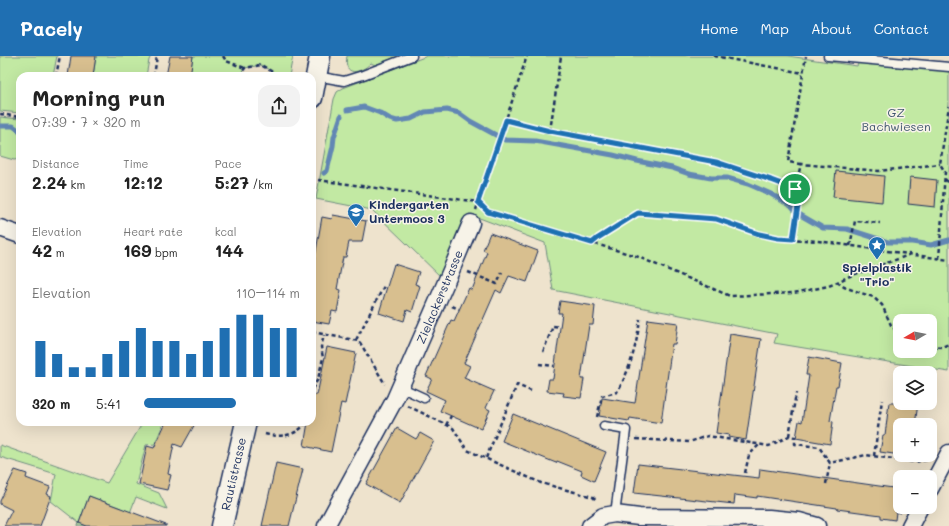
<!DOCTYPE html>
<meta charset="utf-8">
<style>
:root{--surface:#fff;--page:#f2f2f2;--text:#222;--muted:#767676;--accent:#1f6fb2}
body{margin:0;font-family:Mali,sans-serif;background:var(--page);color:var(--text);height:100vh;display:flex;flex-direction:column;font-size:15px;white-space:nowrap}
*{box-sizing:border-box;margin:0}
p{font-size:13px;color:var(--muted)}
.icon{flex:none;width:22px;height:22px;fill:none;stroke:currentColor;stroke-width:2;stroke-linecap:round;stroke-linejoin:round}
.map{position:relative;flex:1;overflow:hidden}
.sheet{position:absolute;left:16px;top:16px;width:300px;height:354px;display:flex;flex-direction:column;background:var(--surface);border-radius:12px;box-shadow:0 4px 16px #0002}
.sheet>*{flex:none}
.needle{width:26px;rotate:260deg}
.buttons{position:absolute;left:893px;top:258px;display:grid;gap:8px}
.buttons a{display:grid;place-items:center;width:44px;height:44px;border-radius:8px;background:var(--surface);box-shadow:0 4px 16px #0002;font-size:20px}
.pin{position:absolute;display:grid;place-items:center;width:34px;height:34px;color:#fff;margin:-17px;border:2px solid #fff;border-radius:50%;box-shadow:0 1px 4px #0007}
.round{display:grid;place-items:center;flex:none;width:42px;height:42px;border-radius:12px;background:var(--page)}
.head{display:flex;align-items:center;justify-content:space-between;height:68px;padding:0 16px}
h1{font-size:22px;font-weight:800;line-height:30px}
.figures{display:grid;grid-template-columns:repeat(3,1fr);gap:6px;height:68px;padding:4px 16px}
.figures div{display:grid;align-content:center}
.figures b{font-size:17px;font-weight:800}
.figures small{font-size:11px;font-weight:400}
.figures p{font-size:11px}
.chart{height:112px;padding:8px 16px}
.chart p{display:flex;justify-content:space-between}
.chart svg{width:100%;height:72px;margin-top:4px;stroke:var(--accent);stroke-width:6}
ul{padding:0 16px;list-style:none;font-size:13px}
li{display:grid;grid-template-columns:64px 48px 1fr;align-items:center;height:30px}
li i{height:10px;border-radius:5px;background:var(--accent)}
header{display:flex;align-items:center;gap:24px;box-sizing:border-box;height:56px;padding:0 20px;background:var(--accent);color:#fff}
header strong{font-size:19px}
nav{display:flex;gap:22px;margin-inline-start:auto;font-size:14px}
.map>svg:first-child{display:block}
.green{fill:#c2e9a3;stroke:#6e8c80;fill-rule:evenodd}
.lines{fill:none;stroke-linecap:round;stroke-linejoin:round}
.stream{stroke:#6287b4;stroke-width:5}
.building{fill:#d8bf8f;stroke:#1b2f5e}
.service-casing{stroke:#1b2f5e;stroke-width:11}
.minor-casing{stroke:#1b2f5e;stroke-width:19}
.tertiary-casing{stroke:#1b2f5e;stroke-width:23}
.path{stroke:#1b2f5e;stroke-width:2.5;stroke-dasharray:4 3;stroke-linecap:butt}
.service{stroke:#f7f3e8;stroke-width:8}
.minor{stroke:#f7f3e8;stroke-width:16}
.tertiary{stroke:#f7f3e8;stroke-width:20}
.route-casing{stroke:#fff;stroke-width:8}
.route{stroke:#1f6fb2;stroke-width:5}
.labels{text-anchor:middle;stroke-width:3;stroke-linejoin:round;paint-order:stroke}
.park-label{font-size:12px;fill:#3c546c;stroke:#f7f3e8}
.poi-label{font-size:12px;font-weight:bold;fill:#1b2f5e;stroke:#f7f3e8;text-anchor:start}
.street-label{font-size:12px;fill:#1b2f5e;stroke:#f7f3e8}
</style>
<header>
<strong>Pacely</strong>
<nav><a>Home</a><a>Map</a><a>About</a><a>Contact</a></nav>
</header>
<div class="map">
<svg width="949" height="470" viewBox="0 0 949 470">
<rect width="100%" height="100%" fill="#eee3cd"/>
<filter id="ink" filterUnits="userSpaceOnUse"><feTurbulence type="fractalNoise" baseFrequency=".025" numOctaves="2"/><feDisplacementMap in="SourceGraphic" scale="8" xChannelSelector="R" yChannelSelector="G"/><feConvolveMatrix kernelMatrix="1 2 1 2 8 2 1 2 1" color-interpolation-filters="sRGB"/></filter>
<g filter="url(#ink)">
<g class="green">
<path d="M 0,0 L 57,0 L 53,20 L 20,20 L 20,57 L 0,55 Z"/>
<path d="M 96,0 L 151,0 L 149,4 L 146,20 L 93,20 Z"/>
<path d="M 193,0 L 293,0 L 289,20 L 276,18 L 261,9 L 245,12 L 239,20 L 190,20 Z"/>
<path d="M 347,0 L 399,0 L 375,9 L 371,7 C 360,18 343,21 347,0 Z"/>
<path d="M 427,0 L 788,0 L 857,10 L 859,6 L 949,14 L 949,316 L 774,287 L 777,278 L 553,234 L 545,187 L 469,158 L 443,223 L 372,154 L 316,143 L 334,43 L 337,36 L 343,32 ZM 900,265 L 930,265 L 930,295 L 900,295 Z"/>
<path d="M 0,61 L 20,63 L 20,103 L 14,104 L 0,100 Z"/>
<path d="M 143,366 L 164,366 L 155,388 L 146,389 L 136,428 L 159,437 L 167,453 L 136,441 L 125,470 L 115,470 L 121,452 L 89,440 L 79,467 L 87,470 L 78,470 L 79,467 L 51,445 L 56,418 L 0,401 L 0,389 L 107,427 Z"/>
</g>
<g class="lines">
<g class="stream">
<path d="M 347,54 L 364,51 L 380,57 L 390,63 L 397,65 L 411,63 L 425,56 L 447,54 L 459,57 L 470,65 L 505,84 L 535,85 L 613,99 L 637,105 L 672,112 L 689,118 L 711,122 L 727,122 L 748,128 L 771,138 L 791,150 L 797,157 L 823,172 L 847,173 L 888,186 L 912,186 L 931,189 L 949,184"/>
<path d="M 0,70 L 13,70 L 20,75"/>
<path d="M 324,117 L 327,115 L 333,90 L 334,81 L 341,60"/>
</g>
</g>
<g class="building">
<path d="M 71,0 L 96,0 L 93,20 L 68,20 Z"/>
<path d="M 170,0 L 193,0 L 190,20 L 166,20 Z"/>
<path d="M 836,115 L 884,120 L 882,146 L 833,141 Z"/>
<path d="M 910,121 L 937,124 L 935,151 L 908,148 Z"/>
<path d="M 333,159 L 366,165 L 362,186 L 349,186 L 346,201 L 343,201 L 337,233 L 341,234 L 337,256 L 332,255 L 329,268 L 312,265 L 312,218 L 322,161 L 332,163 Z"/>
<path d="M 490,177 L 538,195 L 527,226 L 509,220 L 501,237 L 496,234 L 464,307 L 470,310 L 464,322 L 494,335 L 486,352 L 490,354 L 481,373 L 440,355 L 445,344 L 426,335 L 432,323 L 426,320 L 451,264 L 454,265 L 469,232 L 472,234 L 487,196 L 483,194 Z"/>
<path d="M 394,208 L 419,216 L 415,228 L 420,230 L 412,256 L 407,254 L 404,265 L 379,257 Z"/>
<path d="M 560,245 L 595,250 L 593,269 L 589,269 L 581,323 L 584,323 L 581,342 L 563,340 L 564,337 L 547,335 L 549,323 L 553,323 L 562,257 L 558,257 Z"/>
<path d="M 648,263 L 678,267 L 675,288 L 672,288 L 661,367 L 630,362 L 629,365 L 599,360 L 602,342 L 635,347 Z"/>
<path d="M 730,278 L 761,283 L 746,384 L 728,381 L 729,379 L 716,377 Z"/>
<path d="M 327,291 L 356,297 L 345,348 L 341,347 L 331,396 L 304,390 L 308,366 L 312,366 L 312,349 L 314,339 L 317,339 Z"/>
<path d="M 809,301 L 842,307 L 838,330 L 836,330 L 830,365 L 833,366 L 830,388 L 796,382 L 799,365 L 802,366 L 809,319 L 806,319 Z"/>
<path d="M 889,347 L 918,347 L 915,369 L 900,369 L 900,399 L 880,396 L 883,379 L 885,379 Z"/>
<path d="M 513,358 L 606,396 L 594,425 L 581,419 L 582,415 L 557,405 L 556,407 L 502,385 Z"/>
<path d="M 166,366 L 196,366 L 182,391 L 174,388 L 168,418 L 171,419 L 167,434 L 139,428 L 147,390 L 154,392 Z"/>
<path d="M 397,372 L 416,383 L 420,377 L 434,385 L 400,447 L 366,428 Z"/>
<path d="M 276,407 L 303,413 L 289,470 L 262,470 Z"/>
<path d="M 638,408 L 759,422 L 760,413 L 900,433 L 900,457 L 896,456 L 895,464 L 881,462 L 881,459 L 837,453 L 837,452 L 757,440 L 757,442 L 735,439 L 734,448 L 634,437 Z"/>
<path d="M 15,414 L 27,418 L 26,422 L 50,431 L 47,438 L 51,440 L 40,470 L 4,470 L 12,454 L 0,448 L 0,445 Z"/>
<path d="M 89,440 L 166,469 L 166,470 L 87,470 L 79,467 Z"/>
</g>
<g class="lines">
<g class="service-casing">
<g id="service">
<path d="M 828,0 L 949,11"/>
<path d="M 316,20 L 344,25 L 363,19 L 412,0"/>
<path d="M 400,331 L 424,342"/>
<path d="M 604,370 L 626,374 L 615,458"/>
</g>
</g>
<g class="minor-casing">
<g id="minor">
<path d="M 0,172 L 20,179"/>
<path d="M 930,433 L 949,397"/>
<path d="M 326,470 L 395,343 L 453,210 L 471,167"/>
<path d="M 590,470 L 603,460 L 615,458 L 639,461 L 769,462 L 799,465 L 817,470"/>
<path d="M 910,470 L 920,451"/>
</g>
</g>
<g class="tertiary-casing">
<g id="tertiary">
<path d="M 312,42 L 320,0"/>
<path d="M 222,470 L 246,366"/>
</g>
</g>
<g class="path">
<path d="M 223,0 L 226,5 L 245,12"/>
<path d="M 714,0 L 803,17"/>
<path d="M 56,20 L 60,0"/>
<path d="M 154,20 L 157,0"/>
<path d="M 239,20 L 245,12 L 261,9 L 276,18 L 283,20"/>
<path d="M 0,58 L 20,61"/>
<path d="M 506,64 L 550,75 L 716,106 L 771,124 L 795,133 L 801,108 L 879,115 L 940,108"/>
<path d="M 550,75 L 561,0"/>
<path d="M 801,108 L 788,106 L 806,0"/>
<path d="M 945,123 L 949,128"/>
<path d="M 318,124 L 478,146 L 488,156 L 636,200 L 730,240 L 793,237 L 829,230 L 850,220 L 909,199"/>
<path d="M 476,154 L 527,0"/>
<path d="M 793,183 L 799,143 L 795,133"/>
<path d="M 592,187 L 598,182 L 638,157 L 716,163 L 759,178 L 778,182 L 818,185 L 949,204"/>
<path d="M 850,190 L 855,165 L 880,167"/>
<path d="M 939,203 L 945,116 L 940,108 L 949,50"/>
<path d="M 468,216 L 497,228 L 502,217"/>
<path d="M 837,226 L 844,231 L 873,241 L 882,249 L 891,269 L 900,279"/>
<path d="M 452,250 L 459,253"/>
<path d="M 312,276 L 359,285 L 385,328"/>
<path d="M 356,284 L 384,230"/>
<path d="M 930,290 L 942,291 L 949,288"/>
<path d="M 543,296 L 553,270 L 560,271"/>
<path d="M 539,308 L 554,310"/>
<path d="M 312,333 L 318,323 L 323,302 L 321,291 L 324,279"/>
<path d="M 408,350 L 453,372 L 467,394 L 541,427 L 593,441 L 597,445"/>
<path d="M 597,361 L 602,340 L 617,336 C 630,315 637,287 640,263"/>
<path d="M 446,369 L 451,360"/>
<path d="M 265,378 C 280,382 298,380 306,366"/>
<path d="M 789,380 L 796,337"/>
<path d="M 636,383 L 689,386 L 708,380 L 769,390 L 789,380 L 795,381 L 795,388 L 819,391 L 830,407 L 866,399 L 914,406 L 927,404"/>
<path d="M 874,400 L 882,344"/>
<path d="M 486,402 L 517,329 L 531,335"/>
<path d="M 745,417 L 749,399 L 759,389"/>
<path d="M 826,428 L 830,407"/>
</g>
<use href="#service" class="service"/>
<use href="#minor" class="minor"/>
<use href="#tertiary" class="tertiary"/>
</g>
</g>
<g class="lines" filter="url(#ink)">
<g class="route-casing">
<path id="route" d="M 506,64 L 550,75 L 716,106 L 771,124 L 795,133 L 799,143 L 793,183 L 778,182 L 759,178 L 716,163 L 638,157 L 598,182 L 592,187 L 488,156 L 478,146 Z"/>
</g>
<use href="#route" class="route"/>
</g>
<defs>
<g id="school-pin" transform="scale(0.9)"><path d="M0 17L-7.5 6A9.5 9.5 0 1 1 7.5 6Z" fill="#1f6fb2" stroke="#f7f3e8"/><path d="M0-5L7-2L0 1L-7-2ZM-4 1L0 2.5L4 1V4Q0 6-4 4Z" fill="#fff"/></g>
<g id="sight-pin" transform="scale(0.9)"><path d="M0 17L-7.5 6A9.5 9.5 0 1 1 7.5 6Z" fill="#1f6fb2" stroke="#f7f3e8"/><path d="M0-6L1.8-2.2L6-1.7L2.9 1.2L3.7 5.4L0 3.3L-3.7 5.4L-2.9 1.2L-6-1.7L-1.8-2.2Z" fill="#fff"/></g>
</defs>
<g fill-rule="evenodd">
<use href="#school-pin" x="356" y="156"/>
<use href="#sight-pin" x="877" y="189"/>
</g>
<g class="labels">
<g class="park-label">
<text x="896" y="61">GZ<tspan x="896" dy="14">Bachwiesen</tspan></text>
</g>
<g class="poi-label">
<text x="369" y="153">Kindergarten<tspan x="369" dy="14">Untermoos 3</tspan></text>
<text x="877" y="216" text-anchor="middle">Spielplastik<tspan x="877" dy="14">"Trio"</tspan></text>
</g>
<g class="street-label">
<text transform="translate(440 241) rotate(-67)" y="4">Zielackerstrasse</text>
<text transform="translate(234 418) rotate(-77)" y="4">Rautistrasse</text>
</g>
</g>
</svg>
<div class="buttons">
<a><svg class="needle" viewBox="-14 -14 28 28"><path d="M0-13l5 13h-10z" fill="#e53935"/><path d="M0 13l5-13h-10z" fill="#767676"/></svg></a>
<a><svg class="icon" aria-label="layers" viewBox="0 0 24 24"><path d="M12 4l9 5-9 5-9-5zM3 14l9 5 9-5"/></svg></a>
<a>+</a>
<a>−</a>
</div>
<div class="pin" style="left:795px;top:133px;background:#1e9e55"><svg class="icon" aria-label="arrive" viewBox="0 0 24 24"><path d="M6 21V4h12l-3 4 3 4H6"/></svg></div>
<section class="sheet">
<div class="head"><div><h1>Morning run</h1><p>07:39 · 7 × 320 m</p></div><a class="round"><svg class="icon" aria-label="share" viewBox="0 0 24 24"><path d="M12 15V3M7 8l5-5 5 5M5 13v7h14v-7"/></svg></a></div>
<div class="figures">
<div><p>Distance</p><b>2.24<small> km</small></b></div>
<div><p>Time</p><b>12:12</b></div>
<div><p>Pace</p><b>5:27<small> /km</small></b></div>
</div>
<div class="figures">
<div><p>Elevation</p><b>42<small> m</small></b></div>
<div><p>Heart rate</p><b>169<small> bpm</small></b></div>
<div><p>kcal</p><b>144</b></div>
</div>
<div class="chart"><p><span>Elevation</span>110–114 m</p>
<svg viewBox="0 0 160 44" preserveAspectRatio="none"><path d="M5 44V22M15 44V30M25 44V38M35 44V38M45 44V30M55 44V22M65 44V14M75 44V22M85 44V22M95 44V30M105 44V22M115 44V14M125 44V6M135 44V6M145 44V14M155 44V14"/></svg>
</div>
<ul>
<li><b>320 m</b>5:41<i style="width:59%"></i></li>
</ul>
</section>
</div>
